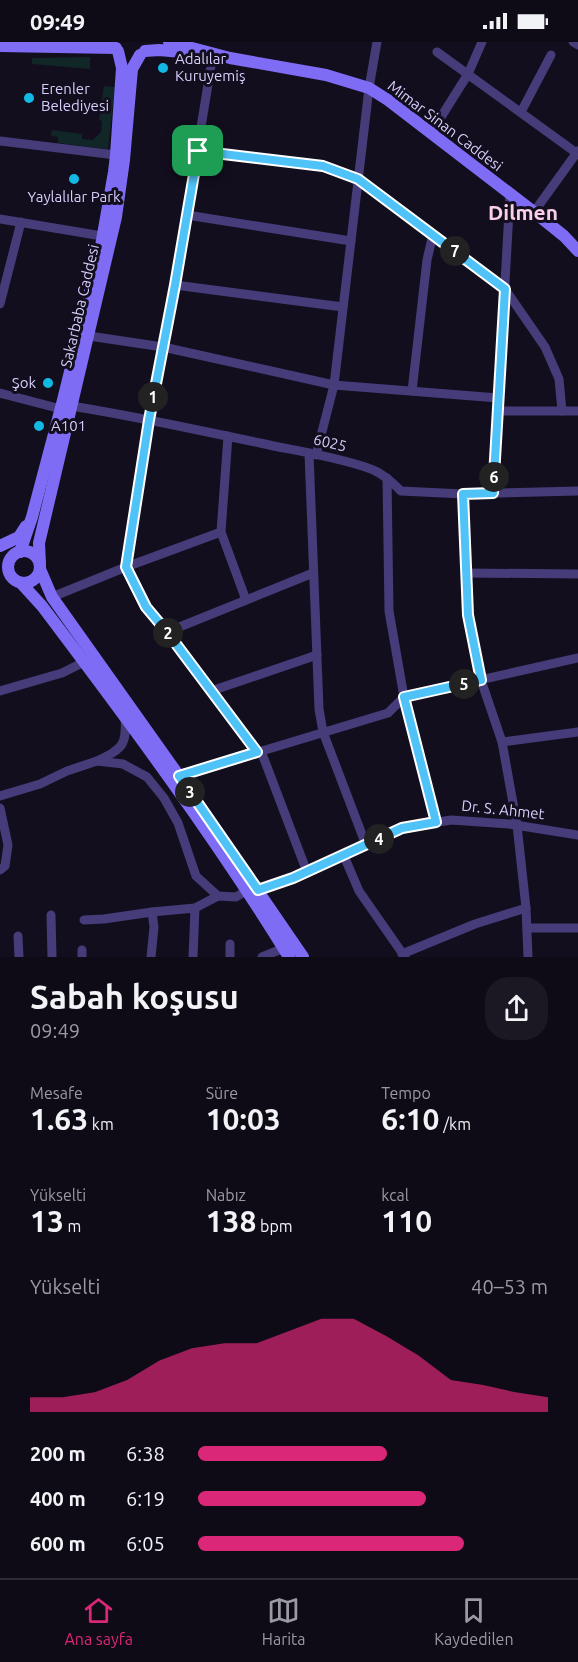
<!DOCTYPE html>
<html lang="tr">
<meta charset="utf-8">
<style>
:root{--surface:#0e0a16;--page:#1c1823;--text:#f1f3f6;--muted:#9b9aa1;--line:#2e2b35;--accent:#db2777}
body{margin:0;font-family:Ubuntu,sans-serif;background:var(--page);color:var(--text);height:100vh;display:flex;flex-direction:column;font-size:22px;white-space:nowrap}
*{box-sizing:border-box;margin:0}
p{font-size:20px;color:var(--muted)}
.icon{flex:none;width:33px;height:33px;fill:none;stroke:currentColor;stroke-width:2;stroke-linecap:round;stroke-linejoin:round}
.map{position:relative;height:915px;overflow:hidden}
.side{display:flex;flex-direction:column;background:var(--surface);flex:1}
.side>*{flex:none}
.pin{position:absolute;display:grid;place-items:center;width:51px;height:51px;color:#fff;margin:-26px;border-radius:12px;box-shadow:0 3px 9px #0006}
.km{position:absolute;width:30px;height:30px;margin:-15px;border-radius:50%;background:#222;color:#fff;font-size:16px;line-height:30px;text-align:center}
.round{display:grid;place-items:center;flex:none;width:63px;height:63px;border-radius:24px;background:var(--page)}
.overview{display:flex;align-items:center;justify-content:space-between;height:102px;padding:0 30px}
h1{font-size:33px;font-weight:600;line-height:45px}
.stats{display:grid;grid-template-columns:repeat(3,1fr);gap:9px;height:102px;padding:6px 30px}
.stats div{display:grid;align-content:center}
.stats b{font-size:30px;font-weight:600}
.stats small{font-size:16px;font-weight:400}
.stats p{font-size:16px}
.chart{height:168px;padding:12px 30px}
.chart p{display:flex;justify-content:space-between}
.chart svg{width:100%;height:108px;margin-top:6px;fill:var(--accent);opacity:.7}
ul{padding:0 30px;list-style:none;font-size:20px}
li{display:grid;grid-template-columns:96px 72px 1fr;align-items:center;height:45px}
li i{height:15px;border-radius:8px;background:var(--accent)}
.status{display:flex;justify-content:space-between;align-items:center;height:42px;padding:0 30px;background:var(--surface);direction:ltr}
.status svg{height:16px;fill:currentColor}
.dock{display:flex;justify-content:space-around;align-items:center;height:84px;border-top:2px solid var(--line);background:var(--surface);font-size:16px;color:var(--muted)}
.dock a{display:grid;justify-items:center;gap:3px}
.dock .selected{color:var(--accent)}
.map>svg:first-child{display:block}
.green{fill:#112627}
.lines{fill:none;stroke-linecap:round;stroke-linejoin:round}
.street{stroke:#453c79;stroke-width:9}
.secondary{stroke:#7e6cf4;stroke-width:12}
.route-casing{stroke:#fff;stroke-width:12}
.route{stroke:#4fc3f7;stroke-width:8}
.poi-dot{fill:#11b9e4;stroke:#120e1e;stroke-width:2}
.labels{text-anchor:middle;stroke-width:6;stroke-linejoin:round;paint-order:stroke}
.poi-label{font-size:15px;fill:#d8cefb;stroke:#120e1e;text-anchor:start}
.street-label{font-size:15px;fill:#d8cefb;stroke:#120e1e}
.district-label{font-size:21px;font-weight:bold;fill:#fbd0e7;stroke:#120e1e}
</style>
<div class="status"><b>09:49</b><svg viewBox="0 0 49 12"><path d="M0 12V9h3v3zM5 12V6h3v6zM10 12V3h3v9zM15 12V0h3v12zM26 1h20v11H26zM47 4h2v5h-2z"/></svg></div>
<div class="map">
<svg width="578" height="915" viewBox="0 0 578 915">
<rect width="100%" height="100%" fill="#120e1e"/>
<g class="green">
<path d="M 90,15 L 90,27 L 32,22 L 32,16 Z"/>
<path d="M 104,44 L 115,45 L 108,107 L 58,101 L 58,95 L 51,94 L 52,88 L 82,92 L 82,97 L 93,98 L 101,90 L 102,79 L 99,78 Z"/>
</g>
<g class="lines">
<g class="street">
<path d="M 573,0 L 578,3"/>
<path d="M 437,10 L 578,112"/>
<path d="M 213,12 L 175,243 L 149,378 L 126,525 L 146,565 L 167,590 L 257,710"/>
<path d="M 521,70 L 551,13"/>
<path d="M 431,91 L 468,32 L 482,0"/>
<path d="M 0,99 L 116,113"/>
<path d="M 198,109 L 323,124 L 358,137 L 505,247 L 545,305 L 559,337 L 562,369"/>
<path d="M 534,170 L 578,109"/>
<path d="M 187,173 L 351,199"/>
<path d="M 0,177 L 102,194"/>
<path d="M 175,243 L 343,265"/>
<path d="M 0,262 L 21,180"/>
<path d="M 89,294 L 163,305 L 334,343 L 498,356"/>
<path d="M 412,349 L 427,218 L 433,192"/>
<path d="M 0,351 L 61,367"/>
<path d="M 71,364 C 135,374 197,388 260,401 C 296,409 333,414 368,426 C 381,430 391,439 401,449 L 463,452 L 578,449"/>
<path d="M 497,369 L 578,369"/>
<path d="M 228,394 L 221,490 L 246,558"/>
<path d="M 309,411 L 319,667 L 323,690 L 366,803"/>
<path d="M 316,413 L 334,343 L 369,46 L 377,0"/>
<path d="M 387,436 L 389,569 L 404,655 L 436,780"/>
<path d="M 493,451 L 510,152"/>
<path d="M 463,452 L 468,573 L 481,638 L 502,700 L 517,783 L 526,866 L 528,915"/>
<path d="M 467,531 L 578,532"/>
<path d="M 52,555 L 126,525 L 221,490"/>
<path d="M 167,590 L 313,531"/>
<path d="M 0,649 L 62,631 L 84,620"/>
<path d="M 211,649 L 317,613"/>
<path d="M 502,700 L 578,690"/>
<path d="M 261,709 L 307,830"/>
<path d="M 97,719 C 123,706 127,704 125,674"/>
<path d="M 179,734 L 388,671 L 404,655 L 578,616"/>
<path d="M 0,754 L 40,742 L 67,729 L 97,719 L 123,722 L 147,735 L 164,756 L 178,781 L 196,834 L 218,854 L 236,855 L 246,849"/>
<path d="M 0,766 L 8,803 L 5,824 L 0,828"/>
<path d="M 344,814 L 359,849 L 405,915"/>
<path d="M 258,848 L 293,836 L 402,786 L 451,778 L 509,782 L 578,793"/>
<path d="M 51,873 L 52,915"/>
<path d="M 84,878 L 104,877 L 152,870 L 195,866 L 218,854"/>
<path d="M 527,886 L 578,886"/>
<path d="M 18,894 L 19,915"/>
<path d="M 82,908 L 82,915"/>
<path d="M 402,912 L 475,882 L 526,866"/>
<path d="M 151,915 L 154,885 L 152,870"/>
<path d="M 193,915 L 195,866"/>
<path d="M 230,915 L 230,902"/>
<path d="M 262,915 L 284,906"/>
</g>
<g class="secondary">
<path d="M 169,0 L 230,16 L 326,33 L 369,46 L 388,58 L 539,174 L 564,194 L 578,209"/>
<path d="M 0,4 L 116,6"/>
<path d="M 145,9 L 159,8 L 182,10"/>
<path d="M 0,504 L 19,495 L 26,484"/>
<circle cx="24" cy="525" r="16"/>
<path d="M 20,510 L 32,475 L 63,358 L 101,204 L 114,130 L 116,113 L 122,26 L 118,9"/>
<path d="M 40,522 L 39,501 L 116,175 L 124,118 L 132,27 L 140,13"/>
<path d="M 40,527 L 52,555 L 179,734 L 303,915"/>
<path d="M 21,541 L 42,564 C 128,678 214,793 289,915"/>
</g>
</g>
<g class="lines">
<g class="route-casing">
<path id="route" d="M 198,109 L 323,124 L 358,137 L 505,247 L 493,451 L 463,452 L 468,573 L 481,638 L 404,655 L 436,780 L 402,786 L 293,836 L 258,848 L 179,734 L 257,710 L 167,590 L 146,565 L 126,525 L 149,378 L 175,243 Z"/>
</g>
<use href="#route" class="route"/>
</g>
<g class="poi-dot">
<circle cx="163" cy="26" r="6"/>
<circle cx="29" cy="56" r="6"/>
<circle cx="74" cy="137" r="6"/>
<circle cx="48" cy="341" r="6"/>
<circle cx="39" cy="384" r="6"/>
</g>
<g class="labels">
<g class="poi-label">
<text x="175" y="22">Adalılar<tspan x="175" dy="17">Kuruyemiş</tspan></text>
<text x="41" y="52">Erenler<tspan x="41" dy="17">Belediyesi</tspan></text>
<text x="74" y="160" text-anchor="middle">Yaylalılar Park</text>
<text x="36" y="346" text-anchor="end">Şok</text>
<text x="51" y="389">A101</text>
</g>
<g class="street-label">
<text transform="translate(445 84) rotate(37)" y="5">Mimar Sinan Caddesi</text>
<text transform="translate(80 264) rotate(-77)" y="5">Sakarbaba Caddesi</text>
<text transform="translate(330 401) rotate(13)" y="5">6025</text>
<text transform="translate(503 768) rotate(6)" y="5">Dr. S. Ahmet</text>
</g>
<g class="district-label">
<text x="523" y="178">Dilmen</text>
</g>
</g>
</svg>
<div class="pin" style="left:198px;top:109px;background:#1e9e55"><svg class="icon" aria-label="arrive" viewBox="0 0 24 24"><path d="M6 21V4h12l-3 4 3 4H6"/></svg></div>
<b class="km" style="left:153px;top:355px">1</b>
<b class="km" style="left:168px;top:591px">2</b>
<b class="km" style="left:190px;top:750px">3</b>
<b class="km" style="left:379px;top:797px">4</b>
<b class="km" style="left:464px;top:642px">5</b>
<b class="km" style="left:494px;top:435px">6</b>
<b class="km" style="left:455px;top:209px">7</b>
</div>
<section class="side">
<div class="overview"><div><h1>Sabah koşusu</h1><p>09:49</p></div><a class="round"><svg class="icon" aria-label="share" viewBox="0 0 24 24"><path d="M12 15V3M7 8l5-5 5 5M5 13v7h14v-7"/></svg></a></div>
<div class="stats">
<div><p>Mesafe</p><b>1.63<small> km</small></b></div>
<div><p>Süre</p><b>10:03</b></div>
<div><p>Tempo</p><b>6:10<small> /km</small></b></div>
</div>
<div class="stats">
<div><p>Yükselti</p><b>13<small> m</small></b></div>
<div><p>Nabız</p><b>138<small> bpm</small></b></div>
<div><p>kcal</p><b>110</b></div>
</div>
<div class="chart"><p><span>Yükselti</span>40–53 m</p>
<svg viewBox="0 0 160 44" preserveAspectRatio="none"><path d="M0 44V38L10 38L20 36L30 31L40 23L50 18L60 16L70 16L80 11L90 6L100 6L110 13L120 21L130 31L140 33L150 36L160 38V44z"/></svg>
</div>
<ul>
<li><b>200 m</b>6:38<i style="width:54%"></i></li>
<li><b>400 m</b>6:19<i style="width:65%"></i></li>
<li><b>600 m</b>6:05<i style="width:76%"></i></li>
</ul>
</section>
<nav class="dock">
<a class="selected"><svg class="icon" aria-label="home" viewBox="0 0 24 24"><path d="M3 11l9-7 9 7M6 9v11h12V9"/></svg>Ana sayfa</a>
<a><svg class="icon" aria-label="map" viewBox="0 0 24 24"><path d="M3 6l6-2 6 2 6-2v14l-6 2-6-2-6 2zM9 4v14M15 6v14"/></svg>Harita</a>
<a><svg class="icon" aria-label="saved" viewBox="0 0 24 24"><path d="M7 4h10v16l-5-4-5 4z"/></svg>Kaydedilen</a>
</nav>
